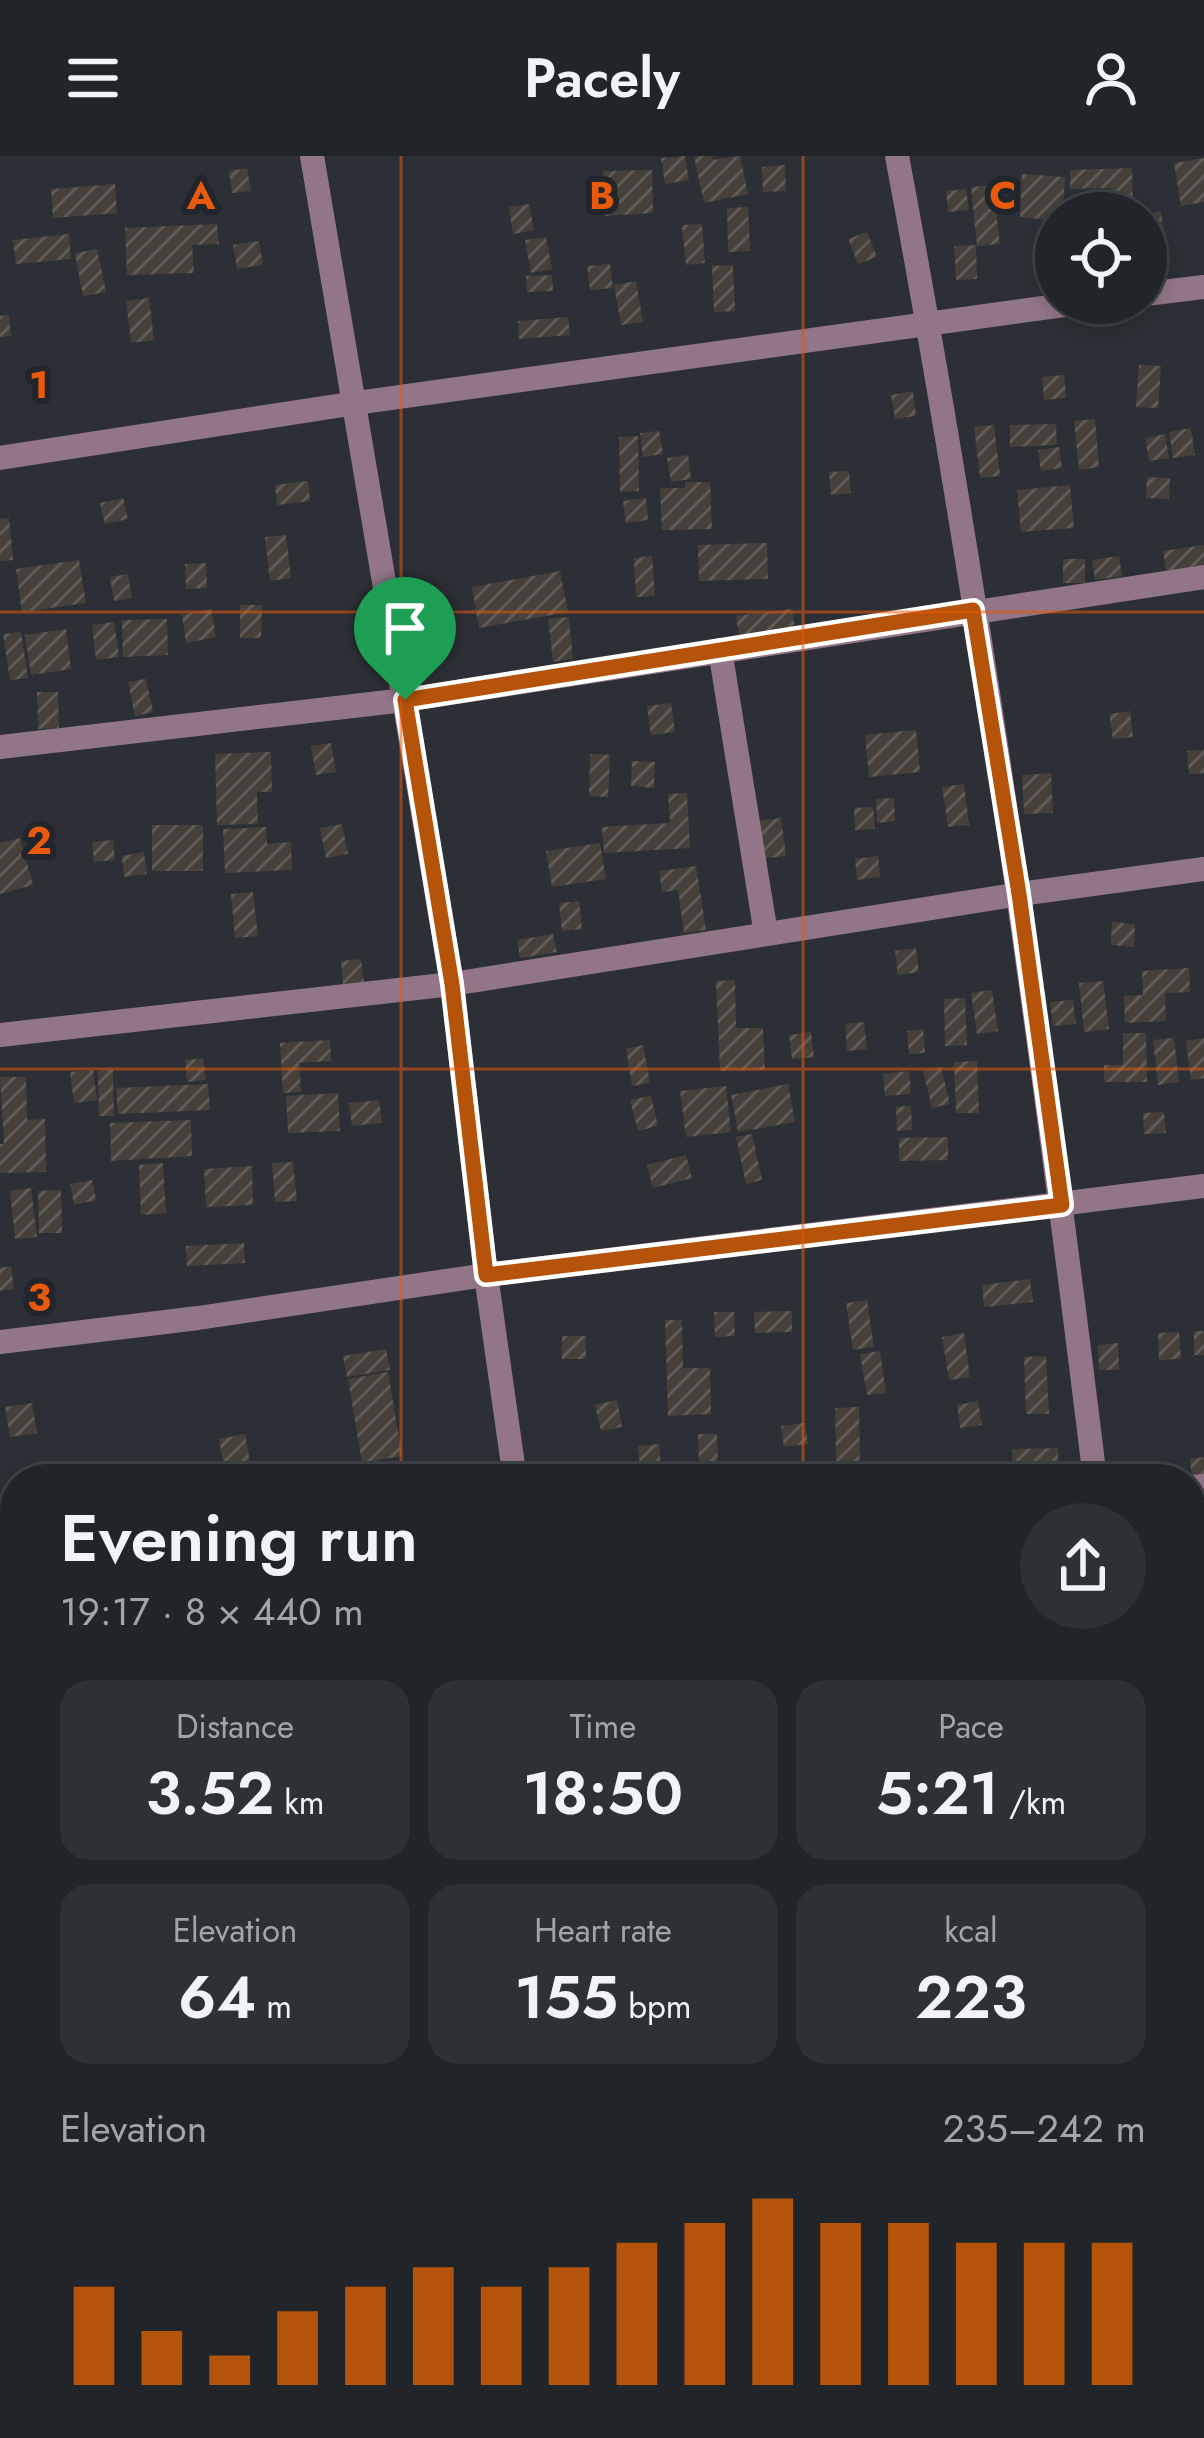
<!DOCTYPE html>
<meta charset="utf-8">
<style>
:root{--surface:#212428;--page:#2d3034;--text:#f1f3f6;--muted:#a2a4a8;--line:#3e4145;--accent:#b45309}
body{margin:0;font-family:Jost,sans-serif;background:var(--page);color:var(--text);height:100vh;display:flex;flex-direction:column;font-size:45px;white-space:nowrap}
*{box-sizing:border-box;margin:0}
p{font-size:39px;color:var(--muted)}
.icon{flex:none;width:66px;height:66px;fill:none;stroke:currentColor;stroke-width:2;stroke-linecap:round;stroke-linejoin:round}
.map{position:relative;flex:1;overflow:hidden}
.side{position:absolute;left:0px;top:1308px;width:1206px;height:975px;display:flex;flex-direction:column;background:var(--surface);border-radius:48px 48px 0 0;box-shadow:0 6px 18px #0003,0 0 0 3px var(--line)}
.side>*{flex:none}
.fabs{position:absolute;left:1035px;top:36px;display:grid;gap:24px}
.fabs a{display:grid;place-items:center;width:132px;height:132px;border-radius:50%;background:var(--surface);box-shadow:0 6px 18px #0003,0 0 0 3px var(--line);font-size:60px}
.pin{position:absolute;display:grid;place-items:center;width:102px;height:102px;color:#fff;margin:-123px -51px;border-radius:50% 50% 50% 0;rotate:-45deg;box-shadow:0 0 12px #0007}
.pin .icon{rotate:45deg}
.round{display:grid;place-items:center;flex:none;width:126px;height:126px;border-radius:63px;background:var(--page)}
.overview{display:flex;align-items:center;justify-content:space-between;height:204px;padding:0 60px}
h1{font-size:66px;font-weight:600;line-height:90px}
.metrics{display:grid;grid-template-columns:repeat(3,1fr);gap:18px;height:204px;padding:12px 60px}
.metrics div{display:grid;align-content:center;border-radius:30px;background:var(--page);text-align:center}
.metrics b{font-size:60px;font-weight:600}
.metrics small{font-size:33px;font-weight:400}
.metrics p{font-size:33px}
.chart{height:336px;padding:24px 60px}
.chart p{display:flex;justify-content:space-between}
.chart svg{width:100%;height:216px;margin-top:12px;stroke:var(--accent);stroke-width:6}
header{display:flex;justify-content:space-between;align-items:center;height:156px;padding:0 60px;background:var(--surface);font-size:54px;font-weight:600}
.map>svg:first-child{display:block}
.building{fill:url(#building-hatch)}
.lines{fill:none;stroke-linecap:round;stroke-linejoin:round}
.minor{stroke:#927688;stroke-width:24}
.tertiary{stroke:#927688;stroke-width:24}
.route-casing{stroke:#fff;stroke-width:24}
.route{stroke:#b45309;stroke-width:15}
.grid{fill:none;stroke:#e8590c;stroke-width:3;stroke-opacity:0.55}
.grid-label{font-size:39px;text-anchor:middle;font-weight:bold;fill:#e8590c;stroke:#22262c;stroke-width:12;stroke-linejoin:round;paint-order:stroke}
</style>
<header><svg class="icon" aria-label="menu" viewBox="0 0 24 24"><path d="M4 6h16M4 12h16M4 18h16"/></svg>Pacely<svg class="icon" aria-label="person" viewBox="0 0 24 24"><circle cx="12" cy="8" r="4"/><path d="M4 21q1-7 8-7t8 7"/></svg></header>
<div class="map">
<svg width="1204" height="2282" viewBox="0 0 1204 2282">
<defs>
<pattern id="building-hatch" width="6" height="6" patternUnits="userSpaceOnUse" patternTransform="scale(3)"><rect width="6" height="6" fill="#45403a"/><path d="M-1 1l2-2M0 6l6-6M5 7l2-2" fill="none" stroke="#5f5b56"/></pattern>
</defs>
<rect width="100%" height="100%" fill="#2c3036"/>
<g class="building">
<path d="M 685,0 L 689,24 L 665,28 L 661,2 Z"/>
<path d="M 694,0 L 712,0 L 713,4 L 740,0 L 748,38 L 704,47 Z"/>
<path d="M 1204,2 L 1204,46 L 1181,50 L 1174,7 Z"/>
<path d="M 785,9 L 786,35 L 763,36 L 762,11 Z"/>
<path d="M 247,12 L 251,35 L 232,37 L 229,15 Z"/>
<path d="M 1132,12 L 1133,51 L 1112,51 L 1111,32 L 1070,33 L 1070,14 Z"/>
<path d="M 652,14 L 653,57 L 605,60 L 603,15 Z"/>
<path d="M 1022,18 L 1065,21 L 1063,57 L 1056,57 L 1056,75 L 1046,74 L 1047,64 L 1020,61 Z"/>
<path d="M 115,28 L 117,57 L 53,62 L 51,33 Z"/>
<path d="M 993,29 L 1000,88 L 977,90 L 971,31 Z"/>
<path d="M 966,33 L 969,54 L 948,56 L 946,35 Z"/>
<path d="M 529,48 L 534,74 L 513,78 L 509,51 Z"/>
<path d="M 748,51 L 750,95 L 728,96 L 727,52 Z"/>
<path d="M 1161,55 L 1167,97 L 1146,100 L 1146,58 Z"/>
<path d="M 217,68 L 219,88 L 192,89 L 194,117 L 127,119 L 125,72 Z"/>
<path d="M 702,68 L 705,107 L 686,109 L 682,69 Z"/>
<path d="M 867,76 L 877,101 L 858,108 L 848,83 Z"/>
<path d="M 69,78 L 71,103 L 16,108 L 13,84 Z"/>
<path d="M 546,81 L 552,113 L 531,117 L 525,84 Z"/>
<path d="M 259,85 L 263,109 L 237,113 L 233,89 Z"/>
<path d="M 976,89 L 977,123 L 956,124 L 954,90 Z"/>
<path d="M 97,93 L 106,136 L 83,140 L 75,97 Z"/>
<path d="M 610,108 L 613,132 L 590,134 L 587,110 Z"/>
<path d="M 733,109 L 735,155 L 714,156 L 712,110 Z"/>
<path d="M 552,119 L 553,135 L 527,136 L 526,120 Z"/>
<path d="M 636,125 L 643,166 L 621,169 L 614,129 Z"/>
<path d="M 149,142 L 154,184 L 131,187 L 126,145 Z"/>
<path d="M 9,159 L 11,180 L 0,181 L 0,160 Z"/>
<path d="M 568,161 L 570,179 L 519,183 L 518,165 Z"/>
<path d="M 1139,209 L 1161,210 L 1158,252 L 1136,251 Z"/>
<path d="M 1064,219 L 1066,242 L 1044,244 L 1042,221 Z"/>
<path d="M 913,235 L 916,260 L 895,263 L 891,239 Z"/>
<path d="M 1095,263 L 1099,311 L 1079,314 L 1074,265 Z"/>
<path d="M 1056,268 L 1057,289 L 1010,291 L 1010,269 Z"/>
<path d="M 994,269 L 1000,320 L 980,322 L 974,271 Z"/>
<path d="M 1191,272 L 1195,299 L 1173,302 L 1169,276 Z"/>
<path d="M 659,275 L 663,298 L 643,301 L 640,277 Z"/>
<path d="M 1165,278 L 1169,302 L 1149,305 L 1145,282 Z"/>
<path d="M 638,280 L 639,335 L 620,336 L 619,281 Z"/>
<path d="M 1059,291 L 1062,312 L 1041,315 L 1038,294 Z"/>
<path d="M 688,299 L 691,323 L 671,326 L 667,302 Z"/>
<path d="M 849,315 L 851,337 L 831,339 L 829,316 Z"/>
<path d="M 1147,321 L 1170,322 L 1169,343 L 1146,342 Z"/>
<path d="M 308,325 L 310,345 L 277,349 L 275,329 Z"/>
<path d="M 685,326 L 710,326 L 712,373 L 662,374 L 660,332 L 685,332 Z"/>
<path d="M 1070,329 L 1074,372 L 1021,376 L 1017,334 Z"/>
<path d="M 123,342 L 128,363 L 105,368 L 100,347 Z"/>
<path d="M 646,342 L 648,364 L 626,367 L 623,345 Z"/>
<path d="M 9,362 L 13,404 L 0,405 L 0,363 Z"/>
<path d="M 286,379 L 291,422 L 270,425 L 265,381 Z"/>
<path d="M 767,387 L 768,423 L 699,425 L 698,389 Z"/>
<path d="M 1204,389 L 1204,410 L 1166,415 L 1163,395 Z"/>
<path d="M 652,400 L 655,440 L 636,441 L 634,402 Z"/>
<path d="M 1119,400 L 1122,420 L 1095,424 L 1092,404 Z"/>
<rect x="1063" y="403" width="22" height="24"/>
<path d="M 79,404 L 86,447 L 22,456 L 16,413 Z"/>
<path d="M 206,407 L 207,432 L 186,433 L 185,408 Z"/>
<path d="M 560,415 L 568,456 L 479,472 L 472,431 Z"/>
<path d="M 128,418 L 132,442 L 114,445 L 110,421 Z"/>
<path d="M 240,449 L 262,449 L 261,482 L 240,482 Z"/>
<path d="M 211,453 L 216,481 L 186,487 L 182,459 Z"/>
<path d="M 792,453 L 795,472 L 739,480 L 736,460 Z"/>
<path d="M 569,461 L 573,503 L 553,506 L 548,463 Z"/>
<path d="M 167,463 L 168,499 L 123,501 L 122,464 Z"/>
<path d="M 114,466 L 119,501 L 96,504 L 92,469 Z"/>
<path d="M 66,473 L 71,513 L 31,519 L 25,479 Z"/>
<path d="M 21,476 L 28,522 L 10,524 L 3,478 Z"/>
<path d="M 146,523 L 153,556 L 135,560 L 128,526 Z"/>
<path d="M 37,536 L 58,536 L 59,572 L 38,573 Z"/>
<path d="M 671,547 L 675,576 L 651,579 L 647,550 Z"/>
<path d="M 1130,555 L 1133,581 L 1113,583 L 1109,558 Z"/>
<path d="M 916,574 L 920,616 L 869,621 L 865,579 Z"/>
<path d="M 331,587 L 336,616 L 316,619 L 311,590 Z"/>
<path d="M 1204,594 L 1204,617 L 1189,618 L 1187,595 Z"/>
<path d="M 271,596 L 272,636 L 257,636 L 258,668 L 217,669 L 215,598 Z"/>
<path d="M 590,598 L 610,599 L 608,641 L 589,640 Z"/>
<path d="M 632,605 L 655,606 L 654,632 L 631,630 Z"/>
<path d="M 1051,617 L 1053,657 L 1024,658 L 1022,619 Z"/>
<path d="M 964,628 L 969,669 L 948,671 L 942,631 Z"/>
<path d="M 687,637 L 690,692 L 604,697 L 602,671 L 670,667 L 668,638 Z"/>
<path d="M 894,642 L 895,665 L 877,667 L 876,643 Z"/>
<path d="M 873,651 L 875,673 L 855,674 L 854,652 Z"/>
<path d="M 781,662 L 786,700 L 742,705 L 738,667 Z"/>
<path d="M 342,668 L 348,698 L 326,702 L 320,672 Z"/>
<rect x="152" y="669" width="51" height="46"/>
<path d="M 266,671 L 267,688 L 291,686 L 292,714 L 225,717 L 223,673 Z"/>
<path d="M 20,682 L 33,729 L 0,738 L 0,687 Z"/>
<path d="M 113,684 L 115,704 L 94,706 L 92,686 Z"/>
<path d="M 600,687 L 606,723 L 552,731 L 546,695 Z"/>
<path d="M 144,696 L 147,718 L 124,721 L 122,700 Z"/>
<path d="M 878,700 L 880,721 L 857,724 L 855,703 Z"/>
<path d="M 696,710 L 706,774 L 684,777 L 678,734 L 662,736 L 659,715 Z"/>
<path d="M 253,736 L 258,780 L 235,782 L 231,738 Z"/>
<path d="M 579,745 L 582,773 L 562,775 L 559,747 Z"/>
<path d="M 1112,766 L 1135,768 L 1134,791 L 1111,789 Z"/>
<path d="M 553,778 L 557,796 L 520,802 L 517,784 Z"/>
<path d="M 916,792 L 919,816 L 898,819 L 895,795 Z"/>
<path d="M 361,803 L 364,826 L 343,829 L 341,805 Z"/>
<path d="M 1189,812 L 1190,836 L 1165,837 L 1166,865 L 1125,867 L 1124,840 L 1143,839 L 1142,815 Z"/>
<path d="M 735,824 L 736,872 L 763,872 L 765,914 L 720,915 L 716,825 Z"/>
<path d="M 1103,825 L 1109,873 L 1084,876 L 1079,827 Z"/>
<path d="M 992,834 L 998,875 L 977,878 L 971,837 Z"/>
<path d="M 965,842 L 967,889 L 945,890 L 944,843 Z"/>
<path d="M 1073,844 L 1076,868 L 1053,870 L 1050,846 Z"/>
<path d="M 864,866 L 867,893 L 847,895 L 845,868 Z"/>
<path d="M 923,873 L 925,897 L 909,898 L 907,875 Z"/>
<path d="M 811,876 L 814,901 L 792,903 L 789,879 Z"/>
<path d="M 1123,877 L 1146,877 L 1147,926 L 1104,926 L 1104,909 L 1123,909 Z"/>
<path d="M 1174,882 L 1179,926 L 1158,929 L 1153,884 Z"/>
<path d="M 1204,882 L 1204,922 L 1191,924 L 1186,885 Z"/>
<path d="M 330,884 L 331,905 L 299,907 L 301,936 L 283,937 L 280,887 Z"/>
<path d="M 643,889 L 650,927 L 632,930 L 626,893 Z"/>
<path d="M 203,902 L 206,924 L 187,926 L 185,904 Z"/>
<path d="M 977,905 L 979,957 L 956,957 L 954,906 Z"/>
<path d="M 941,911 L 950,948 L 932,952 L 923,915 Z"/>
<path d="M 93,914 L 97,944 L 74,947 L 70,916 Z"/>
<path d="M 113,914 L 114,960 L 99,960 L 98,915 Z"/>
<path d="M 909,915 L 911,938 L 885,940 L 883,918 Z"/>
<path d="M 0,921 L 26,921 L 27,964 L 45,963 L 46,1016 L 0,1017 L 0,988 L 4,988 Z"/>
<path d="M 208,928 L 210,954 L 118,958 L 116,932 Z"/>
<path d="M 788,928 L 795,966 L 738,976 L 731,939 Z"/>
<path d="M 726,930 L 731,976 L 686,981 L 680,935 Z"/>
<path d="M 338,937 L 340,975 L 288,977 L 286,940 Z"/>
<path d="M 651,940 L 658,970 L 638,975 L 630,944 Z"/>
<path d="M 379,944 L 382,967 L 352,970 L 349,947 Z"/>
<path d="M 911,950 L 912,974 L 897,975 L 896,951 Z"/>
<path d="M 1164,956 L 1166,977 L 1144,978 L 1143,957 Z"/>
<path d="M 191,964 L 192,1000 L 111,1005 L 110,967 Z"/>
<path d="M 752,978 L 762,1024 L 746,1028 L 736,981 Z"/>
<path d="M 948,981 L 948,1004 L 899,1005 L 899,982 Z"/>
<path d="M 686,999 L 692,1022 L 653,1032 L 647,1009 Z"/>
<path d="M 293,1006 L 297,1045 L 275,1046 L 272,1007 Z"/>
<path d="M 163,1007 L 166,1057 L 141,1059 L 139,1009 Z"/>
<path d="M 252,1010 L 253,1049 L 206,1051 L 204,1013 Z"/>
<path d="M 92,1024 L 96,1044 L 74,1049 L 70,1028 Z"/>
<path d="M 31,1032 L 37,1081 L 15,1083 L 10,1035 Z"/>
<path d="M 61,1034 L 62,1077 L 39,1077 L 38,1035 Z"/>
<path d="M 244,1087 L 245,1107 L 187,1110 L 186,1090 Z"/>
<path d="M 11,1110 L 14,1133 L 0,1135 L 0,1112 Z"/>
<path d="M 1030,1123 L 1033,1146 L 984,1151 L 982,1129 Z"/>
<path d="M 867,1144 L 874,1191 L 853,1194 L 846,1147 Z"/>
<path d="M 792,1155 L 792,1176 L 755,1177 L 754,1156 Z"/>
<path d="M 714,1156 L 734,1156 L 735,1180 L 715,1181 Z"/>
<path d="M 665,1164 L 682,1164 L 683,1212 L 710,1212 L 711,1258 L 668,1260 Z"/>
<rect x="1194" y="1175" width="10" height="24"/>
<path d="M 1179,1176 L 1181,1203 L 1159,1204 L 1158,1177 Z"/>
<path d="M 964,1177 L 970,1221 L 949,1224 L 942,1181 Z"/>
<rect x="562" y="1180" width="24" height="23"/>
<path d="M 1118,1187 L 1119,1214 L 1099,1214 L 1098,1189 Z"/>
<path d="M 386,1193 L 390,1214 L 347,1221 L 343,1200 Z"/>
<path d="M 880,1195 L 886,1237 L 867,1239 L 860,1198 Z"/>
<path d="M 1046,1200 L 1049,1258 L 1026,1258 L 1024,1201 Z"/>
<path d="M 388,1216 L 402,1300 L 362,1307 L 348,1223 Z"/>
<path d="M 617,1244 L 622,1271 L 601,1275 L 595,1249 Z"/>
<path d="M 978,1245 L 982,1269 L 960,1272 L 957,1249 Z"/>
<path d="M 32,1247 L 37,1277 L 10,1281 L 5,1251 Z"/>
<path d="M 859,1251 L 860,1306 L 836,1306 L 835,1252 Z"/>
<path d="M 805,1267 L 808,1288 L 784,1291 L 781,1270 Z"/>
<path d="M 245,1278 L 252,1316 L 225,1320 L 219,1283 Z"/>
<path d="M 698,1278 L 717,1278 L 718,1311 L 699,1312 Z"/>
<path d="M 659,1288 L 661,1309 L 640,1311 L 638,1290 Z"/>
<path d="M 1058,1292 L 1059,1323 L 1012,1323 L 1012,1293 Z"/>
<path d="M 1204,1301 L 1204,1319 L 1192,1321 L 1190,1303 Z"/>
<path d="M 81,1315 L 81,1323 L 43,1323 L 43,1316 Z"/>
<path d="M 1204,1373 L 1204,1389 L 1191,1389 L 1191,1374 Z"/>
<path d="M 1204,1422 L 1204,1468 L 1191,1470 L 1191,1424 Z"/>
<rect x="1191" y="1490" width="13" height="44"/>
<path d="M 1191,1637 L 1199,1637 L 1198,1666 L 1191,1665 Z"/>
<path d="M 6,1790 L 15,1790 L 15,1855 L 7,1856 Z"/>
<path d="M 1204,1924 L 1204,1946 L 1194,1946 L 1192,1925 Z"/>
<path d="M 11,2209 L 13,2240 L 0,2241 L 0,2210 Z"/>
<rect x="774" y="2268" width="35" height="14"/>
<path d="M 1088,2268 L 1138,2268 L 1138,2272 L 1090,2278 Z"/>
<path d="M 1169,2273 L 1169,2282 L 1119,2282 L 1118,2275 Z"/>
</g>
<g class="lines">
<g class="minor">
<path d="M 897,0 C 979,438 1041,880 1095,1323"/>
<path d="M 1146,138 L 1204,131"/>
<path d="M 0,302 L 356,247 L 1079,147"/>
<path d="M 720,494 L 766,778"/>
<path d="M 0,591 L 405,544 L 1204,421"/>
<path d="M 0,879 L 452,828 L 1020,738 L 1204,713"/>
<path d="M 0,1186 L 198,1162 L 486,1119 L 1204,1030"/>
<path d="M 1191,1331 L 1204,1330"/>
<path d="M 1191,1601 L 1204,1599"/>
<path d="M 0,1847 L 15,1937"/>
<path d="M 1191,1882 L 1204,1880"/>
<path d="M 0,2035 L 15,2033"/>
<path d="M 1191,2041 L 1204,2134"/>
<path d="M 60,2268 L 61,2282"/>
<path d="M 275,2282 L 404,2268"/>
</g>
<g class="tertiary">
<path d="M 312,0 L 452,828 L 486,1119 L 515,1323"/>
<path d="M 629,2268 L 630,2282"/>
</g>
</g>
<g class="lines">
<g class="route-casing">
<path id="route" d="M 973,454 L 1019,738 L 1062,1049 L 486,1119 L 452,828 L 405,544 Z"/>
</g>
<use href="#route" class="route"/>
</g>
<path class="grid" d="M 401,0 L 401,1323M 803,0 L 803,1323M 0,456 L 1204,456M 0,913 L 1204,913M 0,1369 L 15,1369M 1191,1369 L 1204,1369M 0,1826 L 15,1826M 1191,1826 L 1204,1826M 401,2268 L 401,2282M 803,2268 L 803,2282"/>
<g class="grid-label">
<text x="201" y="53">A</text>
<text x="602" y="53">B</text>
<text x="1003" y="53">C</text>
<text x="39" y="242">1</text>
<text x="39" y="698">2</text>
<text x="39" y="1155">3</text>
</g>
</svg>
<div class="fabs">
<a><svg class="icon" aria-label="locate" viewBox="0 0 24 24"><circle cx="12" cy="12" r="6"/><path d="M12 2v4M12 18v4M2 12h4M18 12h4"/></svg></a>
</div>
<div class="pin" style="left:405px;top:544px;background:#1e9e55"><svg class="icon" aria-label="arrive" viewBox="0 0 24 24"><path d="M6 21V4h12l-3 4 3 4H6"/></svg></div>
<section class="side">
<div class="overview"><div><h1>Evening run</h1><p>19:17 · 8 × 440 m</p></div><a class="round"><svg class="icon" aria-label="share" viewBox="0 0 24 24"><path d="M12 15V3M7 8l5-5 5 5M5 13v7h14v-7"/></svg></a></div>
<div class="metrics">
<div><p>Distance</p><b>3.52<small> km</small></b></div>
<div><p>Time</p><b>18:50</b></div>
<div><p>Pace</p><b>5:21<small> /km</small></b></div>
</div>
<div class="metrics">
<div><p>Elevation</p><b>64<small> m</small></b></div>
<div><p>Heart rate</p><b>155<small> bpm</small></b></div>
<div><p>kcal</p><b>223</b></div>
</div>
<div class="chart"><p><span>Elevation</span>235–242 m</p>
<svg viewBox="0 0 160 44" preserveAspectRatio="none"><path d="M5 44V24M15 44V33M25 44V38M35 44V29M45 44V24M55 44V20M65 44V24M75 44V20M85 44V15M95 44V11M105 44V6M115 44V11M125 44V11M135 44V15M145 44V15M155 44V15"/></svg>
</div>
</section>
</div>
